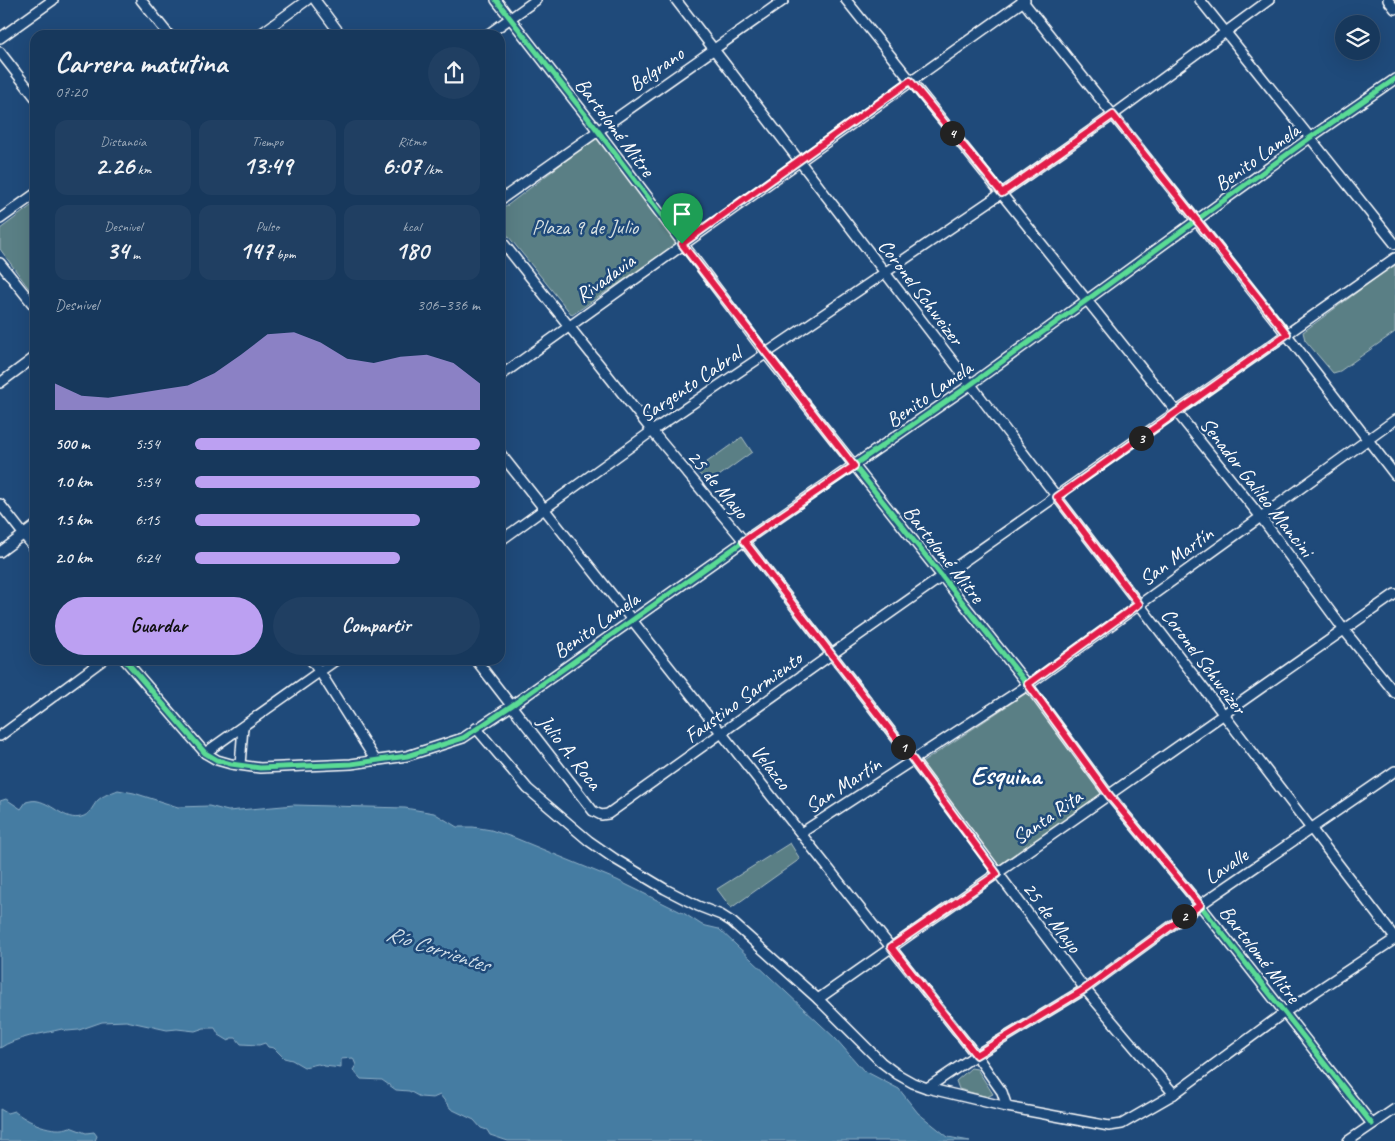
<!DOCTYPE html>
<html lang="es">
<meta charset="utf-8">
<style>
:root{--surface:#17385c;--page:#203f62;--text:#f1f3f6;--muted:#9eacbb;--line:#365272;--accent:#bca0f2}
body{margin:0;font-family:Caveat,sans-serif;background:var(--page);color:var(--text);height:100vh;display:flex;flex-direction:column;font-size:19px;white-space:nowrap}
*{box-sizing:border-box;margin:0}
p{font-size:16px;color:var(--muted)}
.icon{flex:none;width:28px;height:28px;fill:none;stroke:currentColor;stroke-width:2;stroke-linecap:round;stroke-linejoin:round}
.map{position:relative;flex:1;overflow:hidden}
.side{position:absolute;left:30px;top:30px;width:475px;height:635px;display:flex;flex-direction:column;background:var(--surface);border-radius:15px;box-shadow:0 5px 20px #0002,0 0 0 1px var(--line)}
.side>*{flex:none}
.controls{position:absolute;left:1335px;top:15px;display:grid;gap:10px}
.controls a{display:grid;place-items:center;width:45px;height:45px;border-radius:50%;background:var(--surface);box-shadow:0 5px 20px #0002,0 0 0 1px var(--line);font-size:25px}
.pin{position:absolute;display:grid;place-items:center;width:42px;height:42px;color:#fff;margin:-51px -21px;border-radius:50% 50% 50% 0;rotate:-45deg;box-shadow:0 0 5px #0007}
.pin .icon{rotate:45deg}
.km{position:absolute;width:25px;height:25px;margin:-12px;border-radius:50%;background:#222;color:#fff;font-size:14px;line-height:25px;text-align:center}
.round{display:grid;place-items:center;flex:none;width:52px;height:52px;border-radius:26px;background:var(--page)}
.overview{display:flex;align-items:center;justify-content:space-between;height:85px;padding:0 25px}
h1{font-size:28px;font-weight:700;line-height:38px}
.figures{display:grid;grid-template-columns:repeat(3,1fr);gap:8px;height:85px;padding:5px 25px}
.figures div{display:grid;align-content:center;border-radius:12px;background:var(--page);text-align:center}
.figures b{font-size:25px;font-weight:700}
.figures small{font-size:14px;font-weight:400}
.figures p{font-size:14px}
.chart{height:140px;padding:10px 25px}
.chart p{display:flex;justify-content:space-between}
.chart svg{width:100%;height:90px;margin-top:5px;fill:var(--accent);opacity:.7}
.cta{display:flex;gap:10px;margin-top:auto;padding:10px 25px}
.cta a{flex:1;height:58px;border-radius:30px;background:var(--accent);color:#111;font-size:20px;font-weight:700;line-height:58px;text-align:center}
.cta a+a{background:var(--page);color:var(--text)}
ul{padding:0 25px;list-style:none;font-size:16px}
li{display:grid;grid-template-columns:80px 60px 1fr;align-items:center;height:38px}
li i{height:12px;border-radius:6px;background:var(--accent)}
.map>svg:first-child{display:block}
.green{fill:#5a7f85;stroke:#acbfc2}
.water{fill:#457ca2;stroke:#8fb0c7}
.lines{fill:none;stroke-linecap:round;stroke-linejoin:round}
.minor-casing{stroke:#fff;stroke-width:12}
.minor{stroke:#1f4a7a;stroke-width:9}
.cycleway-casing{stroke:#1f4a7a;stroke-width:8}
.cycleway{stroke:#5adb95;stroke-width:5}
.route-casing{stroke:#fff;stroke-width:10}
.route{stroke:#e11d48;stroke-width:6}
.labels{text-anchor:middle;stroke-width:5;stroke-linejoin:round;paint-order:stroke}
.street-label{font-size:21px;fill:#fff;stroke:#1f4a7a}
.park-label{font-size:21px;fill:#d6dfe0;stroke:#1f4a7a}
.water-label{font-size:22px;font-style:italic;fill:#d0dee8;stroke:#1f4a7a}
.district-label{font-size:26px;font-weight:bold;fill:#fff;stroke:#1f4a7a}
</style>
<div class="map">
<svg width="1395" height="1141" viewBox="0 0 1395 1141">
<rect width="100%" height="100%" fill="#1f4a7a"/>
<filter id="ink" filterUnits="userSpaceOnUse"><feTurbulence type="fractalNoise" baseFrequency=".02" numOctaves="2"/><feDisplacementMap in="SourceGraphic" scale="10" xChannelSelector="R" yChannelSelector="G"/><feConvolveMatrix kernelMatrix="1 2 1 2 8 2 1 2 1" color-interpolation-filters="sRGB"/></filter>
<g filter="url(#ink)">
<g class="green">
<path d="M 598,136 L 677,244 L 572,315 L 500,226 L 500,211 Z"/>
<path d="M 35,203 L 35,297 L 0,249 L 0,229 Z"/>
<path d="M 1395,264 L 1395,332 L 1340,371 L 1333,373 L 1305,340 L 1303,332 Z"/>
<path d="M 742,437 L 752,452 L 708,484 L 696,470 Z"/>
<path d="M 1028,692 L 1104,794 L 999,866 L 920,764 Z"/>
<path d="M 790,843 L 800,859 L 731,908 L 717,889 Z"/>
<path d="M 971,1068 L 977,1069 L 993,1094 L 987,1097 L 959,1089 L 956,1081 Z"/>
</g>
<g class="water">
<path d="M 118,790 L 134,793 L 178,807 L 209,806 L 228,811 L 294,805 L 405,808 L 434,813 L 457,827 L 473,827 L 491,830 L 515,838 L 617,880 L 685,914 L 702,925 L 719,929 L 836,1039 L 863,1070 L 899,1089 L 918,1113 L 948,1137 L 970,1141 L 508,1141 L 490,1135 L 487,1130 L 481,1128 L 474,1120 L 451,1109 L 440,1095 L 433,1098 L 420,1097 L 409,1091 L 396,1090 L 382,1080 L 361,1079 L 353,1070 L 356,1065 L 353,1058 L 341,1059 L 341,1068 L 324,1066 L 318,1064 L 304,1067 L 292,1060 L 284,1058 L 274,1048 L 268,1047 L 265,1043 L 259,1045 L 241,1044 L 236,1038 L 231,1038 L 229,1041 L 219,1035 L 215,1028 L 204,1028 L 195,1031 L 177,1029 L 167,1030 L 126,1021 L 102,1022 L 79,1030 L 67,1031 L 62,1029 C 42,1034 16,1037 0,1048 L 0,801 L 6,799 L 21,809 L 26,802 C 30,801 34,800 38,801 C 53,804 65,821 81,817 C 90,815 92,807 97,801 C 103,795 111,793 118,790 Z"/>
<path d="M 0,1109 L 7,1113 L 14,1111 C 28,1122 53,1134 70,1127 L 86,1133 L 94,1132 L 97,1136 L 95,1141 L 0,1141 Z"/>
</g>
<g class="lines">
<g class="minor-casing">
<g id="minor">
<path d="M 141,0 L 169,35"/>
<path d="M 315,0 L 341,35"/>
<path d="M 496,0 L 598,131 L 766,354 L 1028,685 L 1109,795 L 1200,905 L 1372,1124"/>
<path d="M 676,0 L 1395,938"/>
<path d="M 846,0 L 1260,516 L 1344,630 L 1395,693"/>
<path d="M 1022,0 L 1287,335 L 1395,475"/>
<path d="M 1200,0 L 1395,244"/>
<path d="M 1388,0 L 1395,9"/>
<path d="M 259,35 L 307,0"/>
<path d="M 487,35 L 536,0"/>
<path d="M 0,38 L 53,0"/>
<path d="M 0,52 L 35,97"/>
<path d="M 500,200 L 784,0"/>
<path d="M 0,219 L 35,194"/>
<path d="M 500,239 L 652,431 L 744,541 L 913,760 L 1085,989 L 1174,1094"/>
<path d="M 0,263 L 35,307"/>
<path d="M 500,376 L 1025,0"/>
<path d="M 0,383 L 35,357"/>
<path d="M 500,453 L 976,1055 L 1002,1092 L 1007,1107"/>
<path d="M 0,504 L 35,549"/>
<path d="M 500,541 L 652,431 L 1002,193 L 1113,115 L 1269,0"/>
<path d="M 0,552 L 35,526"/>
<path d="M 125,660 L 205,753 L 217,760 L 231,764 L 260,768 L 351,764 L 407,756 L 463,738 L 511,706 L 744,541 L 970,385 L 1311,137 L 1395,79"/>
<path d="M 311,660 L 320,672 L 376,761"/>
<path d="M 476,660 L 593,811 L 601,815 L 608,814 L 832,654 L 1395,258"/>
<path d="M 476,728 L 528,789 L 589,841 L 615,859 L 665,889 L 698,906 L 721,915 L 732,922 L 818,999 L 881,1062 L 897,1074 L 913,1083 L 927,1088 L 1007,1107 L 1109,1126 L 1122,1124 L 1174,1094 L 1285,1012 L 1395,939"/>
<path d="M 0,736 L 103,660"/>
<path d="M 205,753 L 336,660"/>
<path d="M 240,765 L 243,727"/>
<path d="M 801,833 L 1028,685 L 1395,420"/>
<path d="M 818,999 L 1395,594"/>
<path d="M 927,1088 L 976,1055 L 1085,989 L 1200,905 L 1395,771"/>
<path d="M 1348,1141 L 1395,1109"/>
</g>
</g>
<use href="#minor" class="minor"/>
<g class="cycleway-casing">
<g id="cycleway">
<path d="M 496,0 L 598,131 L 766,354 L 1028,685 L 1109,795 L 1200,905 L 1372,1124"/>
<path d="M 125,660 L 205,753 L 217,760 L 231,764 L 260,768 L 351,764 L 407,756 L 463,738 L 511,706 L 744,541 L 970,385 L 1311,137 L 1395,79"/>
</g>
</g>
<use href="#cycleway" class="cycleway"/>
</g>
</g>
<g class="lines" filter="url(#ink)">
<g class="route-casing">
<path id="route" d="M 910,81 L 1002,193 L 1113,115 L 1287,334 L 1057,497 L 1139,604 L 1028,684 L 1109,795 L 1200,905 L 1085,989 L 976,1055 L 891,947 L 997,874 L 913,760 L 744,541 L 854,466 L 682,244 Z"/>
</g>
<use href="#route" class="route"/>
</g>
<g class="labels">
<g class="street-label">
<text transform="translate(656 69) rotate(-35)" y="7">Belgrano</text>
<text transform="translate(615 127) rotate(53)" y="7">Bartolomé Mitre</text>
<text transform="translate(1257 157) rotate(-36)" y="7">Benito Lamela</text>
<text transform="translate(605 278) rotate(-36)" y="7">Rivadavia</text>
<text transform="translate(921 292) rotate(53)" y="7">Coronel Schweizer</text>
<text transform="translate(690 384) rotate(-34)" y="7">Sargento Cabral</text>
<text transform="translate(929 394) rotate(-35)" y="7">Benito Lamela</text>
<text transform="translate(718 484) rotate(50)" y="7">25 de Mayo</text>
<text transform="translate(1257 487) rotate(52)" y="7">Senador Galileo Mancini</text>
<text transform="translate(944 554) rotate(52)" y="7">Bartolomé Mitre</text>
<text transform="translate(1176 556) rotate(-36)" y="7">San Martín</text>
<text transform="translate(596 625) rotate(-35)" y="7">Benito Lamela</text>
<text transform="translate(1204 661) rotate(53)" y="7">Coronel Schweizer</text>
<text transform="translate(743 697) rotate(-36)" y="7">Faustino Sarmiento</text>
<text transform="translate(570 752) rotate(52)" y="7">Julio A. Roca</text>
<text transform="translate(771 767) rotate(52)" y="7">Velazco</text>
<text transform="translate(843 785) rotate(-33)" y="7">San Martín</text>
<text transform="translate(1047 817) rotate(-35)" y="7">Santa Rita</text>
<text transform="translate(1226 866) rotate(-34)" y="7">Lavalle</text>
<text transform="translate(1052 917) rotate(53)" y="7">25 de Mayo</text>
<text transform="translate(1260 954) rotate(52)" y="7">Bartolomé Mitre</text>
</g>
<g class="park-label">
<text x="585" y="234">Plaza 9 de Julio</text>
</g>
<g class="water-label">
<text transform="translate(438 948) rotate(18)" y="8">Río Corrientes</text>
</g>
<g class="district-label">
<text x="1006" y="784">Esquina</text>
</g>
</g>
</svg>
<div class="controls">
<a><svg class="icon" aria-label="layers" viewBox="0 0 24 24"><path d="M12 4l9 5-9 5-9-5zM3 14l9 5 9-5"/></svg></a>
</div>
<div class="pin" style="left:682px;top:244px;background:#1e9e55"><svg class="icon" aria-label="arrive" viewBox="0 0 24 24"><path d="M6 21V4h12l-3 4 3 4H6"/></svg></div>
<b class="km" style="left:903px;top:747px">1</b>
<b class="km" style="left:1184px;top:916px">2</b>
<b class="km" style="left:1141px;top:438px">3</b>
<b class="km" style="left:952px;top:133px">4</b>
<section class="side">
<div class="overview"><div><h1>Carrera matutina</h1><p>07:20</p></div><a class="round"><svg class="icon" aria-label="share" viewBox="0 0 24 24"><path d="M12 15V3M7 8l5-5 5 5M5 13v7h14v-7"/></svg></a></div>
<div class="figures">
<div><p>Distancia</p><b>2.26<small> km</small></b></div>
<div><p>Tiempo</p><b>13:49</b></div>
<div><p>Ritmo</p><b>6:07<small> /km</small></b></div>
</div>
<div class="figures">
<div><p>Desnivel</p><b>34<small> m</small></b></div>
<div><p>Pulso</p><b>147<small> bpm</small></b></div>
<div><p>kcal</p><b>180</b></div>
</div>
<div class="chart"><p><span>Desnivel</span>306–336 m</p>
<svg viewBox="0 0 160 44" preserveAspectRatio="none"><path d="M0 44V31L10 37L20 38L30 36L40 34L50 32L60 26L70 17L80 7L90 6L100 11L110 19L120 21L130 18L140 17L150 21L160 31V44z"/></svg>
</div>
<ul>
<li><b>500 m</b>5:54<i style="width:100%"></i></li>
<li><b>1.0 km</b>5:54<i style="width:100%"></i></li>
<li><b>1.5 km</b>6:15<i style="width:79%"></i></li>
<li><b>2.0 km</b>6:24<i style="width:72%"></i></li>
</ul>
<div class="cta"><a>Guardar</a><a>Compartir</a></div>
</section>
</div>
